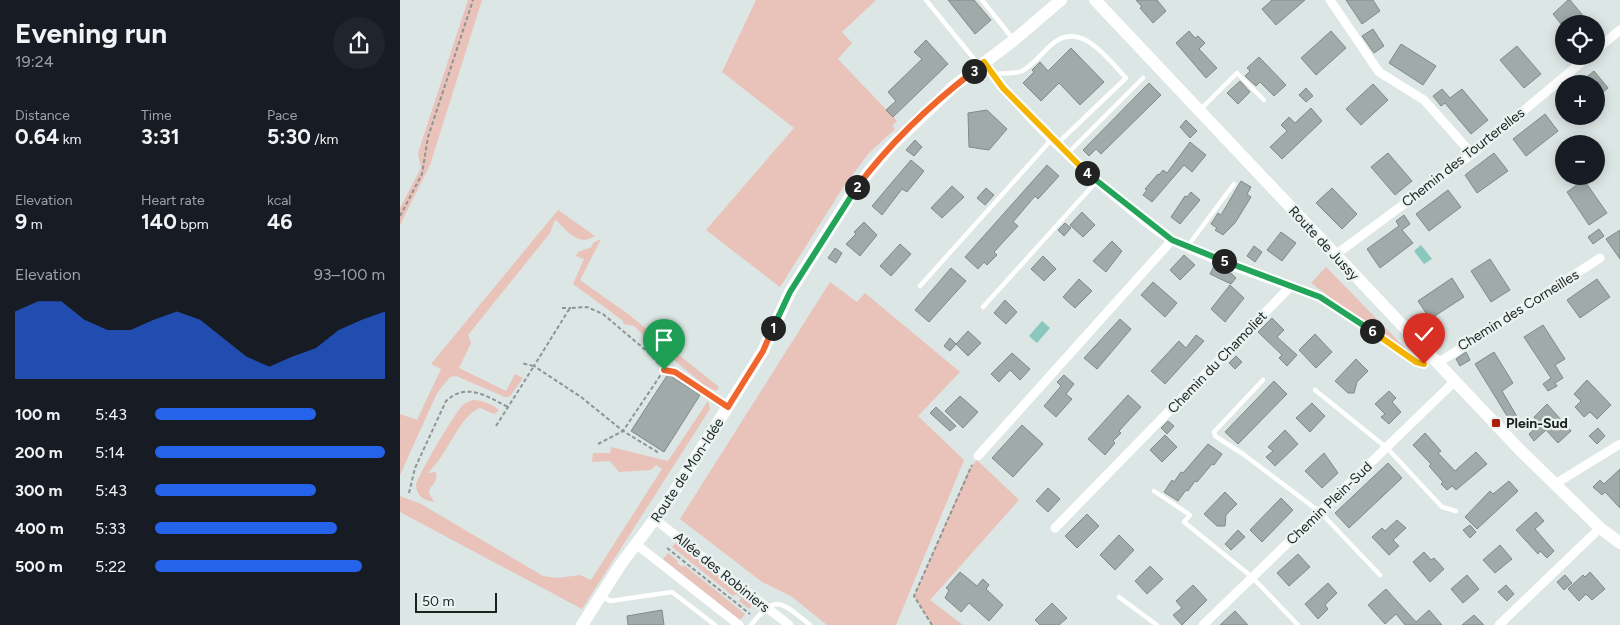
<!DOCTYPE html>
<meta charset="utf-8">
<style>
:root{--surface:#171b24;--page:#20242c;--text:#f1f3f6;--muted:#9ea1a6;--accent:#2563eb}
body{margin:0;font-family:Figtree,sans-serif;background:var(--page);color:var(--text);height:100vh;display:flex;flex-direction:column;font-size:19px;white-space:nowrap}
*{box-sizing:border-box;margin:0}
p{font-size:16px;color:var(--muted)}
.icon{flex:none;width:28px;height:28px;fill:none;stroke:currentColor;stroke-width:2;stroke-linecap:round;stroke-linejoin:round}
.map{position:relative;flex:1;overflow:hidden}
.side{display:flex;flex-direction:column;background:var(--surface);width:400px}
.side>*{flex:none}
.fabs{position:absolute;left:1155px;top:15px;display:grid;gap:10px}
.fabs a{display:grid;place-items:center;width:50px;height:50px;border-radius:50%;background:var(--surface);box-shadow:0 2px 12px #0003;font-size:25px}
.scale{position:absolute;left:15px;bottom:12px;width:82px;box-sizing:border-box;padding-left:5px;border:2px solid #1c201f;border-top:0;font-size:14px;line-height:18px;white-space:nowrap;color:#1c201f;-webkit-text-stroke:4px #e9f3f1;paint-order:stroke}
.pin{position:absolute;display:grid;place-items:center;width:42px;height:42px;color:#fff;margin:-51px -21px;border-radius:50% 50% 50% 0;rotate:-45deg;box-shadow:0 0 5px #0007}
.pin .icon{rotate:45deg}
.km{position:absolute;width:25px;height:25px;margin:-12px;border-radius:50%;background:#222;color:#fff;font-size:14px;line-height:25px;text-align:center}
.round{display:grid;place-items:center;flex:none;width:52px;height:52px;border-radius:26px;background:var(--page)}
.head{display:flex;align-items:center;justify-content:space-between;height:85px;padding:0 15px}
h1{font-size:28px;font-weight:700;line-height:38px}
.stats{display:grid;grid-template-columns:repeat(3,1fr);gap:8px;height:85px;padding:5px 15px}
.stats div{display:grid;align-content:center}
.stats b{font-size:21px;font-weight:700}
.stats small{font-size:14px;font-weight:400}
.stats p{font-size:14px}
.chart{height:140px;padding:10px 15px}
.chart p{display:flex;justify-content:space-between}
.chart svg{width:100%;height:90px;margin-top:5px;fill:var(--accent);opacity:.7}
ul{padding:0 15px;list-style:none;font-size:16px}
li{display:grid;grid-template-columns:80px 60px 1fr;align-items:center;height:38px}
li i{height:12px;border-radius:6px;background:var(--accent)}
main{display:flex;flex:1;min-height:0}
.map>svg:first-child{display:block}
.green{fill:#e9c2ba}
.water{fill:#8ac7bd}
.building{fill:#a0aaa8;stroke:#818a88}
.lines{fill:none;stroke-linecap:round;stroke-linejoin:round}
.path{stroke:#8e9594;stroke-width:2;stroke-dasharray:4 2.5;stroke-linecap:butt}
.lane{stroke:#fff;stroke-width:4.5}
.street{stroke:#fff;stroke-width:9}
.secondary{stroke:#fff;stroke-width:12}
.split-1-casing{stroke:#fff;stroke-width:10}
.split-2-casing{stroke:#fff;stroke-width:10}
.split-3-casing{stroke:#fff;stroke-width:10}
.split-4-casing{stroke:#fff;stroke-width:10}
.split-5-casing{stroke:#fff;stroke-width:10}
.split-6-casing{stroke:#fff;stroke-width:10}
.split-7-casing{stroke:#fff;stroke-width:10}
.split-1{stroke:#f0652b;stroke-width:6}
.split-2{stroke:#22a559;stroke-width:6}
.split-3{stroke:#f0652b;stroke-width:6}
.split-4{stroke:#f5b400;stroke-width:6}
.split-5{stroke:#22a559;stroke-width:6}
.split-6{stroke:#22a559;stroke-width:6}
.split-7{stroke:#f5b400;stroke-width:6}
.poi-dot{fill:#ad1e08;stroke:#e9f3f1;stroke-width:2}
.labels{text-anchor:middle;stroke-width:4.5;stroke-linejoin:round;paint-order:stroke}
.street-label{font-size:14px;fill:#1c201f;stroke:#e9f3f1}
.poi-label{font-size:14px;font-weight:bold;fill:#1c201f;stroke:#e9f3f1;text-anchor:start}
</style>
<main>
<section class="side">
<div class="head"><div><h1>Evening run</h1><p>19:24</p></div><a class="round"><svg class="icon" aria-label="share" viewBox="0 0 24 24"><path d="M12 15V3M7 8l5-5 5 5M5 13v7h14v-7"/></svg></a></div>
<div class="stats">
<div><p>Distance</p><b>0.64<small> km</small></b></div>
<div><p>Time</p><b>3:31</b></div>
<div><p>Pace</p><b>5:30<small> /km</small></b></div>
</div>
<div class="stats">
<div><p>Elevation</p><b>9<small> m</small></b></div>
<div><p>Heart rate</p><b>140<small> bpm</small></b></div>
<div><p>kcal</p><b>46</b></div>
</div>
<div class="chart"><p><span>Elevation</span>93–100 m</p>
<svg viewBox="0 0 160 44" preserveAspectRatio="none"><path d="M0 44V11L10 6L20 6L30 15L40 20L50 20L60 15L70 11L80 15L90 24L100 33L110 38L120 33L130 29L140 20L150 15L160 11V44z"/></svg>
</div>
<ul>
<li><b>100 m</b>5:43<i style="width:70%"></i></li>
<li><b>200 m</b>5:14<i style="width:100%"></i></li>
<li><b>300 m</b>5:43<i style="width:70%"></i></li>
<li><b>400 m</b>5:33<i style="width:79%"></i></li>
<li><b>500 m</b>5:22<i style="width:90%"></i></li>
</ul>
</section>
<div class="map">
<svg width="1220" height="625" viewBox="0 0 1220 625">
<rect width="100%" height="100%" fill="#dce6e4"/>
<g class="green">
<path d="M 68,0 L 82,0 L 30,165 L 0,225 L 0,208 L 21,168 L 18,153 Z"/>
<path d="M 356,0 L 476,0 L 442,32 L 452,43 L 438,59 L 497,121 L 492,126 L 495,129 L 469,153 L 444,186 L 380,287 L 306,230 L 394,128 L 322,72 Z"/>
<path d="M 158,210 L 195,236 C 178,247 167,231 155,219 L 150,233 L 68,335 L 71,343 L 59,368 L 106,391 L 115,374 L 123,378 L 110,396 L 105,397 L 56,376 L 50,377 L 37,393 L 0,475 L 0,414 L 17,420 L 41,369 L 31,364 Z"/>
<path d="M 201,239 L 180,280 L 228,314 L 319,387 L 316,391 L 304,385 L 273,359 L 269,362 L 256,351 L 257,348 L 234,326 L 224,324 L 222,320 L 173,284 L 184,259 L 176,256 L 178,252 L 192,247 L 193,243 Z"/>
<path d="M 926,267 L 1007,350 L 1005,352 L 911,283 Z"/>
<path d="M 430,282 L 457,302 L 465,293 L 560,372 L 518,416 L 564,460 L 496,625 L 427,625 L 391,596 L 362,582 L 280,519 Z"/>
<path d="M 73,400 C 82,400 94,404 99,411 L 94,414 L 80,408 C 59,415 46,459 27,473 L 36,472 C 37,480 35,483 30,488 L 29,493 L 34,502 C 24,500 17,497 16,486 C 16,478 56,411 63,405 C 66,403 69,401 73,400 Z"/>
<path d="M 308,401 L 310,409 L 182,609 L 0,512 L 0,496 L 21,504 L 143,576 L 157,578 L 180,575 L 191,580 L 262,469 L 256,465 L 251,470 L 219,472 L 210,461 L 192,462 L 193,453 L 210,453 L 211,447 L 268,461 Z"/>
<path d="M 577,460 L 619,500 L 530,600 L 563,625 L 532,625 L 514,596 L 569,469 Z"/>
<path d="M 277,542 L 354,603 L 349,609 L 339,601 L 341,598 L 336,594 L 333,596 L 272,547 Z"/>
<path d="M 268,553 L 278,561 L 277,563 L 282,567 L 284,565 L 345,614 L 340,620 L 263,559 Z"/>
</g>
<g class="water">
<path d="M 1021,245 L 1032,259 L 1024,264 L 1014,251 Z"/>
<path d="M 642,321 L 650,328 L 637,343 L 629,336 Z"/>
</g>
<g class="building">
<path d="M 548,0 L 574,0 L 591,20 L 575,34 Z"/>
<path d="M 736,0 L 757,0 L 766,11 L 753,23 L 740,8 L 742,7 Z"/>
<path d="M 872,0 L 905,0 L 876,25 L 862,9 Z"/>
<path d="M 946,0 L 973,0 L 980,11 L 962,24 Z"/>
<path d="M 1168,0 L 1170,0 L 1190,24 L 1161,24 L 1153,14 Z"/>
<path d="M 973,29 L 984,46 L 974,53 L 962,36 Z"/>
<path d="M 789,31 L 795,38 L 798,36 L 805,43 L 799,49 L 817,68 L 806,78 L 776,43 Z"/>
<path d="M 931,31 L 946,48 L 916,75 L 901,58 Z"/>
<path d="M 526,40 L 548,64 L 493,117 L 486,110 L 496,101 L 488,92 L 522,59 L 514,52 Z"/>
<path d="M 1001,44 L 1036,66 L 1023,85 L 989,63 Z"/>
<path d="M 1117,46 L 1141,74 L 1124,88 L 1100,60 Z"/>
<path d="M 671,48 L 704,82 L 680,105 L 659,83 L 641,101 L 623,83 L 634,72 L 632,70 L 640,62 L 648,71 Z"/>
<path d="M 859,57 L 886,85 L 874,96 L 860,82 L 856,86 L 845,76 L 850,71 L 847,68 Z"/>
<path d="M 1194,71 L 1208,88 L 1196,98 L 1196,84 L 1178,84 Z"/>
<path d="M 840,81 L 850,92 L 838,104 L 827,93 Z"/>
<path d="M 749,83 L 761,95 L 701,154 L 696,149 L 689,156 L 683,150 Z"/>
<path d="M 973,84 L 988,100 L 961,125 L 946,109 Z"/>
<path d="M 906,88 L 913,96 L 906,102 L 899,95 Z"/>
<path d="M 1042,89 L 1050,98 L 1062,89 L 1088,120 L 1071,134 L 1045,103 L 1041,106 L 1033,96 Z"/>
<path d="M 911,108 L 922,121 L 882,159 L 870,147 L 887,131 L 881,125 L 889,117 L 895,123 Z"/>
<path d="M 587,110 L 607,129 L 589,150 L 569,147 L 568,113 Z"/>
<path d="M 1145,114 L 1158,131 L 1126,156 L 1113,139 Z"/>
<path d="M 786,120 L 797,131 L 790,138 L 780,127 Z"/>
<path d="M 515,140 L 522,147 L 514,156 L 506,150 Z"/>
<path d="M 790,142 L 806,155 L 792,172 L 784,165 L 752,202 L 743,195 L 747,190 L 745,189 L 758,174 L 759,175 L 763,170 L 767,173 Z"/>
<path d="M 988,153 L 1012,181 L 995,195 L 971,167 Z"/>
<path d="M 1094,153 L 1108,171 L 1077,193 L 1065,175 Z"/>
<path d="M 511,160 L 524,171 L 507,192 L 502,189 L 482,215 L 472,206 Z"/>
<path d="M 647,165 L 659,176 L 638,199 L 635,196 L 613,222 L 618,226 L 594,252 L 597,255 L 587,265 L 584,262 L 578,269 L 565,257 Z"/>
<path d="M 1184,180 L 1207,213 L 1189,225 L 1167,192 Z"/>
<path d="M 841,181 L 851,187 L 847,194 L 851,197 L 835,223 L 823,235 L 815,230 L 817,228 L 811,224 L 818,213 L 821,215 Z"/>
<path d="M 552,186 L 564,197 L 542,218 L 531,208 Z"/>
<path d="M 586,188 L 594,195 L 585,205 L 577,198 Z"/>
<path d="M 932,188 L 957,214 L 942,229 L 916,203 Z"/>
<path d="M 1048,190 L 1061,207 L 1029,231 L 1016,214 Z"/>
<path d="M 791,192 L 800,200 L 780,224 L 771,217 L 785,196 L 787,197 Z"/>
<path d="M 682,212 L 695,225 L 683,237 L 670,225 Z"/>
<path d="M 1004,215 L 1010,224 L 1002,230 L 1013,243 L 980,268 L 967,249 L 999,226 L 996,221 Z"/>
<path d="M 464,222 L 477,235 L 460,256 L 446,244 L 456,234 L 454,232 Z"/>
<path d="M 665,223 L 671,228 L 664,236 L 658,230 Z"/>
<path d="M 1199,229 L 1204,236 L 1193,244 L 1188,237 Z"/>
<path d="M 1220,230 L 1220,259 L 1206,239 Z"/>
<path d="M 881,232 L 896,243 L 882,261 L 867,250 Z"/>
<path d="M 712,241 L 722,251 L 706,272 L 693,261 Z"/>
<path d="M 500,244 L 511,254 L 491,276 L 480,266 Z"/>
<path d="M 854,246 L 862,252 L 855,262 L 847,256 Z"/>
<path d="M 435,248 L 442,253 L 436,263 L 428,258 Z"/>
<path d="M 784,255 L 795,265 L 780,280 L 770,270 Z"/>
<path d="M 643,256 L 656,269 L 644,281 L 631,269 Z"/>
<path d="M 1090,259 L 1110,290 L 1091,302 L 1071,271 Z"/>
<path d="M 814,266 L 832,274 L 836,278 L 831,284 L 810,274 Z"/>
<path d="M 551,268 L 566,281 L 529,322 L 515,310 Z"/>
<path d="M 1052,278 L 1064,297 L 1030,319 L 1018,301 Z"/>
<path d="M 679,279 L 692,291 L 675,308 L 663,297 Z"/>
<path d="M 1197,279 L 1210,297 L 1180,318 L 1167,300 Z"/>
<path d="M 753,282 L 777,303 L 765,317 L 741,295 Z"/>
<path d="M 830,285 L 844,298 L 825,322 L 811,309 Z"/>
<path d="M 605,300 L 617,312 L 606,324 L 594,313 Z"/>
<path d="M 872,318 L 884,330 L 877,337 L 897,355 L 887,366 L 879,358 L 882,355 L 858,332 Z"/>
<path d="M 720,319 L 731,329 L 697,369 L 684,358 Z"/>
<path d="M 1143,325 L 1165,359 L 1155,365 L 1163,378 L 1155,383 L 1157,386 L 1148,391 L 1143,384 L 1151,378 L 1124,337 Z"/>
<path d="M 568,331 L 581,343 L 568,356 L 556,344 L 550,351 L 544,346 L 550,338 L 556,344 Z"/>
<path d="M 915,334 L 932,352 L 916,368 L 899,350 Z"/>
<path d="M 796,335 L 804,341 L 765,384 L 751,371 L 779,341 L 786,348 Z"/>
<path d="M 1066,352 L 1070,360 L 1060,366 L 1056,359 Z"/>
<path d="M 1094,352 L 1113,383 L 1102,391 L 1119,420 L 1112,424 L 1075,364 Z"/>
<path d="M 612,353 L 630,369 L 620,380 L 610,370 L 599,382 L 591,374 Z"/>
<path d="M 836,356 L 842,362 L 835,369 L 829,363 Z"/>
<path d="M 956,359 L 968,371 L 957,382 L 954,393 L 948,393 L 935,381 Z"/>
<path d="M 268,374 L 300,395 L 264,452 L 231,431 Z"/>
<path d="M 664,375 L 674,384 L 666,394 L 672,399 L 656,417 L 644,406 L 661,386 L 657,382 Z"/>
<path d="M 1187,380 L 1211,405 L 1197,419 L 1190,412 L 1184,417 L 1175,407 L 1181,401 L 1174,394 Z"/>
<path d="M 874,381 L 887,394 L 838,444 L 825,432 Z"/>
<path d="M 989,391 L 996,398 L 992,402 L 1001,412 L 989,424 L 981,417 L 985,414 L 975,404 Z"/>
<path d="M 728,395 L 741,407 L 719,431 L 721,433 L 713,441 L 715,443 L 705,455 L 688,439 Z"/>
<path d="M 560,396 L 578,412 L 563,428 L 545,411 Z"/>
<path d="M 912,403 L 925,416 L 910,432 L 896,418 Z"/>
<path d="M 1147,404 L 1171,431 L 1158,443 L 1146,430 L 1134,441 L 1129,434 L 1140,424 L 1134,417 Z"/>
<path d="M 536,407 L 556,426 L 550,431 L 530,413 Z"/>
<path d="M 768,421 L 774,426 L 767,434 L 761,428 Z"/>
<path d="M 622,425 L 643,444 L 613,477 L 592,458 Z"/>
<path d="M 1198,428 L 1205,436 L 1197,444 L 1189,436 Z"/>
<path d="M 885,430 L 898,444 L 875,466 L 866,457 L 873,451 L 868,447 Z"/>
<path d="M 1025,433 L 1041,451 L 1038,453 L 1055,471 L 1076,452 L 1087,464 L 1056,490 L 1052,486 L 1047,490 L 1041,484 L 1043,482 L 1029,466 L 1031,464 L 1013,445 Z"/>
<path d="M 765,435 L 777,447 L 762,462 L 750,450 Z"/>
<path d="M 808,444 L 822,454 L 814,465 L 812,464 L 797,482 L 795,481 L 788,491 L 786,490 L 778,501 L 764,492 L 772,480 L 774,482 L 781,472 L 783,473 Z"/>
<path d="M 924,453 L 938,473 L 922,488 L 905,471 Z"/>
<path d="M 988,463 L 1002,478 L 949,528 L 935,513 Z"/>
<path d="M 1220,469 L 1220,508 L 1205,492 L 1202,495 L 1193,487 L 1200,480 L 1204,484 Z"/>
<path d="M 1109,481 L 1118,491 L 1077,529 L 1065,517 L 1090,491 L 1093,494 Z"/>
<path d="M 648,488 L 660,499 L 648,512 L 636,501 Z"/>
<path d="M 825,492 L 837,504 L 826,515 L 825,526 L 817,526 L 804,514 Z"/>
<path d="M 881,498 L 893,510 L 862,542 L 850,530 Z"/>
<path d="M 1136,512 L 1144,521 L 1135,529 L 1154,551 L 1147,558 L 1140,551 L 1138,554 L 1116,530 Z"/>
<path d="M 687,514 L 699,526 L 677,548 L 665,536 Z"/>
<path d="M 997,520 L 1006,528 L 993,540 L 999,546 L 989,555 L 972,537 L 982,528 L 985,531 Z"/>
<path d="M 1070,525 L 1076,532 L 1070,538 L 1063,530 Z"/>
<path d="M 838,530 L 845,537 L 831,550 L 825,544 Z"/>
<path d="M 719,535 L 734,550 L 715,570 L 700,555 Z"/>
<path d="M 1100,545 L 1112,559 L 1095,573 L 1083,560 Z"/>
<path d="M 1024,552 L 1031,560 L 1034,558 L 1044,569 L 1030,582 L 1013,562 Z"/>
<path d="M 898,554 L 910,567 L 889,586 L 877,573 Z"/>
<path d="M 750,566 L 763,579 L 747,594 L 735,581 Z"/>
<path d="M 560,572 L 577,586 L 583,579 L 589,585 L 586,589 L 603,605 L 589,621 L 569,603 L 561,612 L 545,598 L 549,590 L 546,588 Z"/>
<path d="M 1190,572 L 1205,589 L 1192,600 L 1186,594 L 1179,601 L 1168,589 L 1183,575 L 1185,577 Z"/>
<path d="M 1067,575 L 1079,589 L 1063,603 L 1051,589 Z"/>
<path d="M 1165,575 L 1172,583 L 1164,590 L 1157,582 Z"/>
<path d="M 928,583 L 937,593 L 925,605 L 928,609 L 918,619 L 905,604 Z"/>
<path d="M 793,585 L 807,600 L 782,625 L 773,615 L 782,608 L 776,601 Z"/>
<path d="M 1106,585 L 1114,594 L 1107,601 L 1098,592 Z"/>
<path d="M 986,589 L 1016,622 L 1029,610 L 1042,625 L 1005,625 L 996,614 L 985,624 L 968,605 Z"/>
<path d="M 652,603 L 667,618 L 659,625 L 640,625 L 635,620 Z"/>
<path d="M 262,610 L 264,625 L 228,625 L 227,616 Z"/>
<path d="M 835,611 L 848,625 L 820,625 Z"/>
<path d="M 1074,615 L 1084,625 L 1062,625 Z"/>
</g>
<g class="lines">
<g class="path">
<path d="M 0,216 L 22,174 L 28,137 L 73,0"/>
<path d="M 899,290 L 920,297 L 1021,363"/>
<path d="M 162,308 L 171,308"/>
<path d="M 264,370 L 223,431 L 181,397 L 134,366 L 168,311 L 171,308 L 187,307 L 203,314 L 249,353 L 264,370 L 275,372 L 317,400"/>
<path d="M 96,426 L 134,366 L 121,363"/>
<path d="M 198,444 L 223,431 L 259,453"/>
<path d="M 9,493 L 15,468 L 46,401 C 67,382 86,396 108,407"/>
<path d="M 267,548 L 350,614"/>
<path d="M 532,625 L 514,596 L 572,465"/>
</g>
<g class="lane">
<path d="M 526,0 L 579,65"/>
<path d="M 582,0 L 613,39"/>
<path d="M 594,74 C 602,73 615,74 622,71 C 632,66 642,53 651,45 C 680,19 707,58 726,78 L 657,144"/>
<path d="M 800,110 L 837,73 L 864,100"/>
<path d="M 667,154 L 743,78"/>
<path d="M 787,247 L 834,184"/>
<path d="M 520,286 L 651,140"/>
<path d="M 583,307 L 697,181"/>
<path d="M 863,380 L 814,432 L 815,436 L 843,454 L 920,512 L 980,575"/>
<path d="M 915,390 L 987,448 L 1042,507 L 1056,511"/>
<path d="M 754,491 L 790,515 L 784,522 L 852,577 L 898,625"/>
<path d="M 202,596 L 210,601 L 272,592 L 315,625"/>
<path d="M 719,597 L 757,625"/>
<path d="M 351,625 C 376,593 381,602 410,625"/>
</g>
<g class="street">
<path d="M 930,0 L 979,72 L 1024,100 L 1072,154"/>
<path d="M 1196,50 L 1220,30"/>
<path d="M 584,62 C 624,118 678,167 731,210 C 744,220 758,233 774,241 C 810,260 852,272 890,287 L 655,528"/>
<path d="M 935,255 L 1072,154 L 1189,56"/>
<path d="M 1038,363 L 1200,258"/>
<path d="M 578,456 L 772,240"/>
<path d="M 1155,484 L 1220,444"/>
<path d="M 256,520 L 389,625"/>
<path d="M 237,545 L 339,625"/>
<path d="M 803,625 L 1055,381"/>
<path d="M 1099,625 L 1200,528"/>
</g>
<g class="secondary">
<path d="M 695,0 L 1120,450 L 1200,528 L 1220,543"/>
<path d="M 182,625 L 221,564 L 269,500 L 363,351 L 390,292 L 453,192 L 471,169 L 491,146 L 554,86 L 614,40 L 661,0"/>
</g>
</g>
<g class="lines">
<g class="split-1-casing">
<path id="split-1" d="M 264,370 L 275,372 L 328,407 L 363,351 L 373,328"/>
</g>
<g class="split-2-casing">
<path id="split-2" d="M 373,328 L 390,292 L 457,187"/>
</g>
<g class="split-3-casing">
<path id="split-3" d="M 457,187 C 490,143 531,104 574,71"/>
</g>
<g class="split-4-casing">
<path id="split-4" d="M 574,71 L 584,62 L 603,88 L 687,173"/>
</g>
<g class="split-5-casing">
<path id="split-5" d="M 687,173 L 772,240 L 824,261"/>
</g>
<g class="split-6-casing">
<path id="split-6" d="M 824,261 L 920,297 L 972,331"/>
</g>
<g class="split-7-casing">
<path id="split-7" d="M 972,331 L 1016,362 L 1024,364"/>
</g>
<use href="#split-1" class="split-1"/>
<use href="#split-2" class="split-2"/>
<use href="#split-3" class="split-3"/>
<use href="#split-4" class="split-4"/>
<use href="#split-5" class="split-5"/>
<use href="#split-6" class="split-6"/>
<use href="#split-7" class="split-7"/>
</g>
<rect class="poi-dot" x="1091" y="418" width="10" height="10" rx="2.5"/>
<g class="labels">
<g class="street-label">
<text transform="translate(1063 157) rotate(-38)" y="5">Chemin des Tourterelles</text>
<text transform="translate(924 243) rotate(47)" y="5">Route de Jussy</text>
<text transform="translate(1118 310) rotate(-32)" y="5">Chemin des Corneilles</text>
<text transform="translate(817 362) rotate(-46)" y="5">Chemin du Chamoliet</text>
<text transform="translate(287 470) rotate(-57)" y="5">Route de Mon-Idée</text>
<text transform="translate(929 503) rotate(-44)" y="5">Chemin Plein-Sud</text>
<text transform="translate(322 572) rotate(39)" y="5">Allée des Robiniers</text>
</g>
<g class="poi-label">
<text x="1106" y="428">Plein-Sud</text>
</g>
</g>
</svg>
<div class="fabs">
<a><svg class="icon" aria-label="locate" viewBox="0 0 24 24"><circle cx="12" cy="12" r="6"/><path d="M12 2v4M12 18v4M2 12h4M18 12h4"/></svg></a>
<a>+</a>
<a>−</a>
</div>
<div class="scale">50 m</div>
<div class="pin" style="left:264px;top:370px;background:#1e9e55"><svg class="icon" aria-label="arrive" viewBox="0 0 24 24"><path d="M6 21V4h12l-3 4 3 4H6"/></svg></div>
<div class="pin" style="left:1024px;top:364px;background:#d93025"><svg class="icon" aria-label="check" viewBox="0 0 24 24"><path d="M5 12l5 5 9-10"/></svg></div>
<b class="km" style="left:373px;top:328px">1</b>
<b class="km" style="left:457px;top:187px">2</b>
<b class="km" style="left:574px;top:71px">3</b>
<b class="km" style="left:687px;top:173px">4</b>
<b class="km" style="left:824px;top:261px">5</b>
<b class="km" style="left:972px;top:331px">6</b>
</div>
</main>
